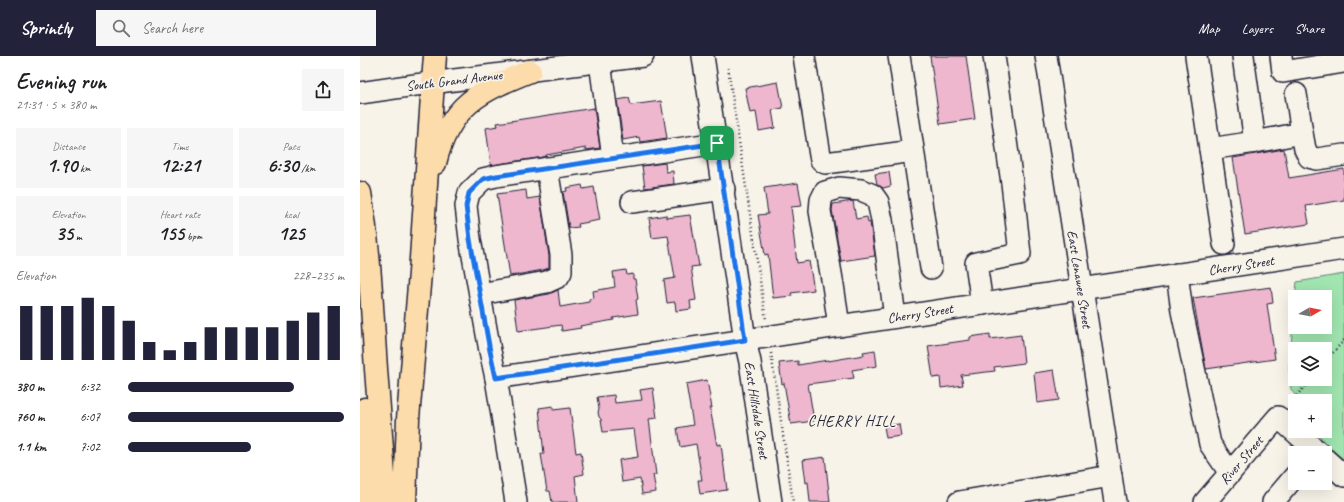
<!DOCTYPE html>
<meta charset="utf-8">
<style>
:root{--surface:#fff;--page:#f6f6f6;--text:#202124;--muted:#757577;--accent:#22223b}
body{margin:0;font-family:Caveat,sans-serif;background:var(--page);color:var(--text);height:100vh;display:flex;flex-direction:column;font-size:15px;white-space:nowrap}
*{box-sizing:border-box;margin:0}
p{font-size:13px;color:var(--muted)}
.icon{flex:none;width:22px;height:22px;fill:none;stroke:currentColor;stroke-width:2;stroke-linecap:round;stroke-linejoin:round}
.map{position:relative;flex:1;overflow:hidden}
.side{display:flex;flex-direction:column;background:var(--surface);width:360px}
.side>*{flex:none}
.needle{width:26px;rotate:81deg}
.tools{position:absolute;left:928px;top:234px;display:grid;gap:8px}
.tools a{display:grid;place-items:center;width:44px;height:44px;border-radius:0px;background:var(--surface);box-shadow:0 4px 16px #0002;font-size:20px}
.pin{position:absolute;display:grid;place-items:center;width:34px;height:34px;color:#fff;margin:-17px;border-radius:8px;box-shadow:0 2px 6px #0006}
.round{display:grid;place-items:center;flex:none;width:42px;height:42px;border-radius:0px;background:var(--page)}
.overview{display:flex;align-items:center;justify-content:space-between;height:68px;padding:0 16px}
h1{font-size:22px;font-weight:600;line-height:30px}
.stats{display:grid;grid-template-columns:repeat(3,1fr);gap:6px;height:68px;padding:4px 16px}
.stats div{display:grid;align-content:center;border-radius:0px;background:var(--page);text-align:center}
.stats b{font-size:20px;font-weight:600}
.stats small{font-size:11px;font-weight:400}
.stats p{font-size:11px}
.chart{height:112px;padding:8px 16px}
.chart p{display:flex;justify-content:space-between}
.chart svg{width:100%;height:72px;margin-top:4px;stroke:var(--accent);stroke-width:6}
ul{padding:0 16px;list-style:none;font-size:13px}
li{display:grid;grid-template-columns:64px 48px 1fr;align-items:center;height:30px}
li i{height:10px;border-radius:5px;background:var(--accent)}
header{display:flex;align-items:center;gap:24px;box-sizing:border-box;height:56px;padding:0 20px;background:var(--accent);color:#fff}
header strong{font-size:19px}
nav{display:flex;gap:22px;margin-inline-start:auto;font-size:14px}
.search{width:280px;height:36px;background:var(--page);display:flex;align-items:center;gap:10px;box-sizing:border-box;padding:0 14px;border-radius:0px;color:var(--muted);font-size:15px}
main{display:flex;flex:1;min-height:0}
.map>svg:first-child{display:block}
.green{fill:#a1e5b0;stroke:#628476;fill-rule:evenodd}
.building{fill:#eeb7ce;stroke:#22223b}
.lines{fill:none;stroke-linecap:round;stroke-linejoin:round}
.minor-casing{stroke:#22223b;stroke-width:24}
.major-casing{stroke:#22223b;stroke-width:25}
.highway-casing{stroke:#22223b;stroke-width:25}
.path{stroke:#22223b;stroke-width:2.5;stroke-dasharray:1 3;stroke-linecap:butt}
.minor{stroke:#f7f3e8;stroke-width:21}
.major{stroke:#fddcac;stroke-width:22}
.highway{stroke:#fddcac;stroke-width:22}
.route-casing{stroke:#fff;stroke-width:8}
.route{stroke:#1a73e8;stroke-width:5}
.labels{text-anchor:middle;stroke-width:3.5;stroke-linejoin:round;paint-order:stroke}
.street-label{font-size:14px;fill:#22223b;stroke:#f7f3e8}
.neighbourhood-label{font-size:15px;letter-spacing:1px;fill:#22223b;stroke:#f7f3e8}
</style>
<header>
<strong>Sprintly</strong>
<div class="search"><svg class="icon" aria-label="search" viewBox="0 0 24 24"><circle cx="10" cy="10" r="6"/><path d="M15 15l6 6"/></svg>Search here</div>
<nav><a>Map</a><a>Layers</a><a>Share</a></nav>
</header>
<main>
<section class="side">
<div class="overview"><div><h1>Evening run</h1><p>21:31 · 5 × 380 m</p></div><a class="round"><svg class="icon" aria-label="share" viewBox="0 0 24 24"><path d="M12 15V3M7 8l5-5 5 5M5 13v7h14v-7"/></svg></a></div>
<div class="stats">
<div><p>Distance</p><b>1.90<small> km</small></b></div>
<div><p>Time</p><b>12:21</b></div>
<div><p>Pace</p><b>6:30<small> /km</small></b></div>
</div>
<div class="stats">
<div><p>Elevation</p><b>35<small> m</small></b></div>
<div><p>Heart rate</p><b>155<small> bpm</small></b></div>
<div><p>kcal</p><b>125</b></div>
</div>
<div class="chart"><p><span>Elevation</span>228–235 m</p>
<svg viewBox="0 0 160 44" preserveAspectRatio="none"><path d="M5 44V11M15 44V11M25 44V11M35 44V6M45 44V11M55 44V20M65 44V33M75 44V38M85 44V33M95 44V24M105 44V24M115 44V24M125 44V24M135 44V20M145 44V15M155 44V11"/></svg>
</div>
<ul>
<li><b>380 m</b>6:32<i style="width:77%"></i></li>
<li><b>760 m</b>6:07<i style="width:100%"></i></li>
<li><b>1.1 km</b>7:02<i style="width:57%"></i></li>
</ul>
</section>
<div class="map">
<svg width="984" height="446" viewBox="0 0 984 446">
<rect width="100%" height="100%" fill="#f7f3e8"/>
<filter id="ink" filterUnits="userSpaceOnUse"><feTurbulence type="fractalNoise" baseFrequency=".025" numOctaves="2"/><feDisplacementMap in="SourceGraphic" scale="8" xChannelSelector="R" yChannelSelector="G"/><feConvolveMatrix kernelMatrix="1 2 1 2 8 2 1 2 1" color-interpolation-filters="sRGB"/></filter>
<g filter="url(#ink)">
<path class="green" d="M 984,218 L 984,404 L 964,387 L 957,375 L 965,375 L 965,345 L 939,345 L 931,333 L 929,312 L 935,246 L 935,271 L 965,271 L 965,241 L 935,241 L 937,226 ZM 935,293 L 965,293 L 965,323 L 935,323 Z"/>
<g class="building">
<path d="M 570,0 L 606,0 L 615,63 L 580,68 Z"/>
<path d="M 418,26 L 423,52 L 412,54 L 415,72 L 399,75 L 396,56 L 390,57 L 385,32 Z"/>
<path d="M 269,42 L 271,49 L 301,45 L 307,82 L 280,86 L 279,81 L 263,84 L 257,44 Z"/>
<path d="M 234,52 L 240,92 L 226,94 L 226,92 L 186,99 L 186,100 L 184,101 L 131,109 L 126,72 L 138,70 L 137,67 Z"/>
<path d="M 924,93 L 929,122 L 984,113 L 984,144 L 946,150 L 949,168 L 885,178 L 873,102 Z"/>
<path d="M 305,107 L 306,116 L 313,115 L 314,128 L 285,132 L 282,110 Z"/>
<path d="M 529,116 L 531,130 L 523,132 L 517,128 L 515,118 Z"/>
<path d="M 438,127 L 442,150 L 431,151 L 434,174 L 433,175 L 437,207 L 449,205 L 454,234 L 431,237 L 432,240 L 413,242 L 408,198 L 405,199 L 398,159 L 408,158 L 404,132 Z"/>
<path d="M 222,129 L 223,133 L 234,131 L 240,164 L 218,168 L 219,171 L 209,172 L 203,136 L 207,135 L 206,132 Z"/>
<path d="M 166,134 L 167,143 L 180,141 L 189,200 L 189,212 L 183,214 L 150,220 L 137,138 Z"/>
<path d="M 493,145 L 496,163 L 507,161 L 508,167 L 510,166 L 515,200 L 481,205 L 472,154 L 473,148 Z"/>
<path d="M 306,159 L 306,162 L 330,159 L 339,210 L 331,211 L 336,244 L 330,245 L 331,253 L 316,255 L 315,246 L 307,247 L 304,224 L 315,222 L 308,180 L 292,182 L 289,162 Z"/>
<path d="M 266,214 L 267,219 L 273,218 L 273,223 L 275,223 L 278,243 L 276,244 L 278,258 L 253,262 L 254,264 L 220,270 L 221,272 L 202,275 L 201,269 L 158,275 L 154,244 L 189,238 L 198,234 L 200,251 L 229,246 L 229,243 L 234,242 L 233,235 L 255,231 L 253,216 Z"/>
<path d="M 911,231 L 913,247 L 907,248 L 915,303 L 846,313 L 833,242 Z"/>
<path d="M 630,278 L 630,283 L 661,279 L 664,307 L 634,311 L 635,315 L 601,319 L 603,329 L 581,332 L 580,321 L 573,322 L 568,290 L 610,284 L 610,281 Z"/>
<path d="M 515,294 L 517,310 L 492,314 L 494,322 L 448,328 L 454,365 L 431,368 L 424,327 L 422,328 L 419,307 L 438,305 L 438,309 L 468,304 L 468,305 L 504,299 L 503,296 Z"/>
<path d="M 694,314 L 699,344 L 677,347 L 674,317 Z"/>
<path d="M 347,324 L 352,352 L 350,352 L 357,389 L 361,388 L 367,434 L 340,438 L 338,424 L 342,424 L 336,388 L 320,391 L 317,372 L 333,369 L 326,328 Z"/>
<path d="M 293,332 L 297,362 L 289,363 L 296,419 L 293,419 L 296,436 L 282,438 L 280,423 L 262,426 L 259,404 L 278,401 L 274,373 L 243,376 L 241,363 L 239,361 L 238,356 L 239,353 L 237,341 L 254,339 L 255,347 L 282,344 L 280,334 Z"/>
<path d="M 193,350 L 193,354 L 210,352 L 216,397 L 221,396 L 224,418 L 215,420 L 218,446 L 192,446 L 190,435 L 187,435 L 181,398 L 184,398 L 179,352 Z"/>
<path d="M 539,368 L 541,380 L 526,382 L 524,370 Z"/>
<path d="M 465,401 L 470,446 L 450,446 L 448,426 L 446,427 L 443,404 Z"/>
</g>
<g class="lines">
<g class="minor-casing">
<g id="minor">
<path d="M 343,0 L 385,284 L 390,306 L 411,446"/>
<path d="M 444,0 L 460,99 L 461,104 L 465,107 L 473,106 L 553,95"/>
<path d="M 539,0 L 571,212"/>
<path d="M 686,0 L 755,446"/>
<path d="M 836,0 L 850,93"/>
<path d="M 921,0 L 923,16 L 984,6"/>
<path d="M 240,6 L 253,102"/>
<path d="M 0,37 L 55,29 L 283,0"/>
<path d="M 936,38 L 942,77"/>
<path d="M 895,86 L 942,77 L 945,93 L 949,101 L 957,103 L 984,99"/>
<path d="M 272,146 L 364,133"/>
<path d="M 864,188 L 850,93 L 895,86 L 883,0"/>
<path d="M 817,218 L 822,255 L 850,388 L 870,417"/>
<path d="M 120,238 L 187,226 L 198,221 L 201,216 L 201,199 L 187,112"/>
<path d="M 622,248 L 616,207 L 660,198 L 652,127 L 634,0"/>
<path d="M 479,270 L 473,229 L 460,155 L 461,144 L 465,136 L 479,132 L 501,134 L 513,139 L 518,146 L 522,164 L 535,261"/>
<path d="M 136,322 L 984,193"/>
<path d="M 965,403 L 984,420"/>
<path d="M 156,446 L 136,322 L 130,295 L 110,183 L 106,150 L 109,137 L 123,123 L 136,120 L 357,87"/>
<path d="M 599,446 L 751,420"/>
<path d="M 845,446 L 918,361 L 959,397"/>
<path d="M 913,446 L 935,420"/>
</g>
</g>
<g class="major-casing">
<path id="major" d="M 73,26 L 75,0"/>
</g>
<g class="highway-casing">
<g id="highway">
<path d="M 75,107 C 89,49 120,35 170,15"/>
<path d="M 0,137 C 10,195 12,254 16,313 C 19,357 23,401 26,446"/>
<path d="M 5,353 L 8,446"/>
<path d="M 45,446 L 48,363 L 60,217 L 73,26"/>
</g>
</g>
<g class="path">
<path d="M 368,12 L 406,264"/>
<path d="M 411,297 L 433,446"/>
<path d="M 965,306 L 984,284"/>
<path d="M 929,349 L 951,323"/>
</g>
<use href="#minor" class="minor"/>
<use href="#major" class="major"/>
<use href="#highway" class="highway"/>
</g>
</g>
<g class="lines" filter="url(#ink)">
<g class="route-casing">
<path id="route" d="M 357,87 L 385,284 L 136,322 L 130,295 L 110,183 L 106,150 L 109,137 L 123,123 L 136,120 Z"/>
</g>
<use href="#route" class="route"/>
</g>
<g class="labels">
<g class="street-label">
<text transform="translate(94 24) rotate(-7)" y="5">South Grand Avenue</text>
<text transform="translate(881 209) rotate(-9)" y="5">Cherry Street</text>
<text transform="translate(720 223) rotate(81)" y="5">East Lenawee Street</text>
<text transform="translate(560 257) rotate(-9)" y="5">Cherry Street</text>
<text transform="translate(397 354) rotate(81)" y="5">East Hillsdale Street</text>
<text transform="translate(881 404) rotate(-49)" y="5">River Street</text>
</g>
<g class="neighbourhood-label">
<text x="492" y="370">CHERRY HILL</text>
</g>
</g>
</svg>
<div class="tools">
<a><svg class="needle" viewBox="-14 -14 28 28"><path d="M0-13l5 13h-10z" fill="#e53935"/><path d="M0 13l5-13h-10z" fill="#757577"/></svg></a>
<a><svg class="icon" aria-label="layers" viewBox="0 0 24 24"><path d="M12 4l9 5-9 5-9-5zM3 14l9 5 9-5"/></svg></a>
<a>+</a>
<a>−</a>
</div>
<div class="pin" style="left:357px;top:87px;background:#1e9e55"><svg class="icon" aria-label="arrive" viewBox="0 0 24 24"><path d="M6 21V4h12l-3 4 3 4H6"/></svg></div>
</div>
</main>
